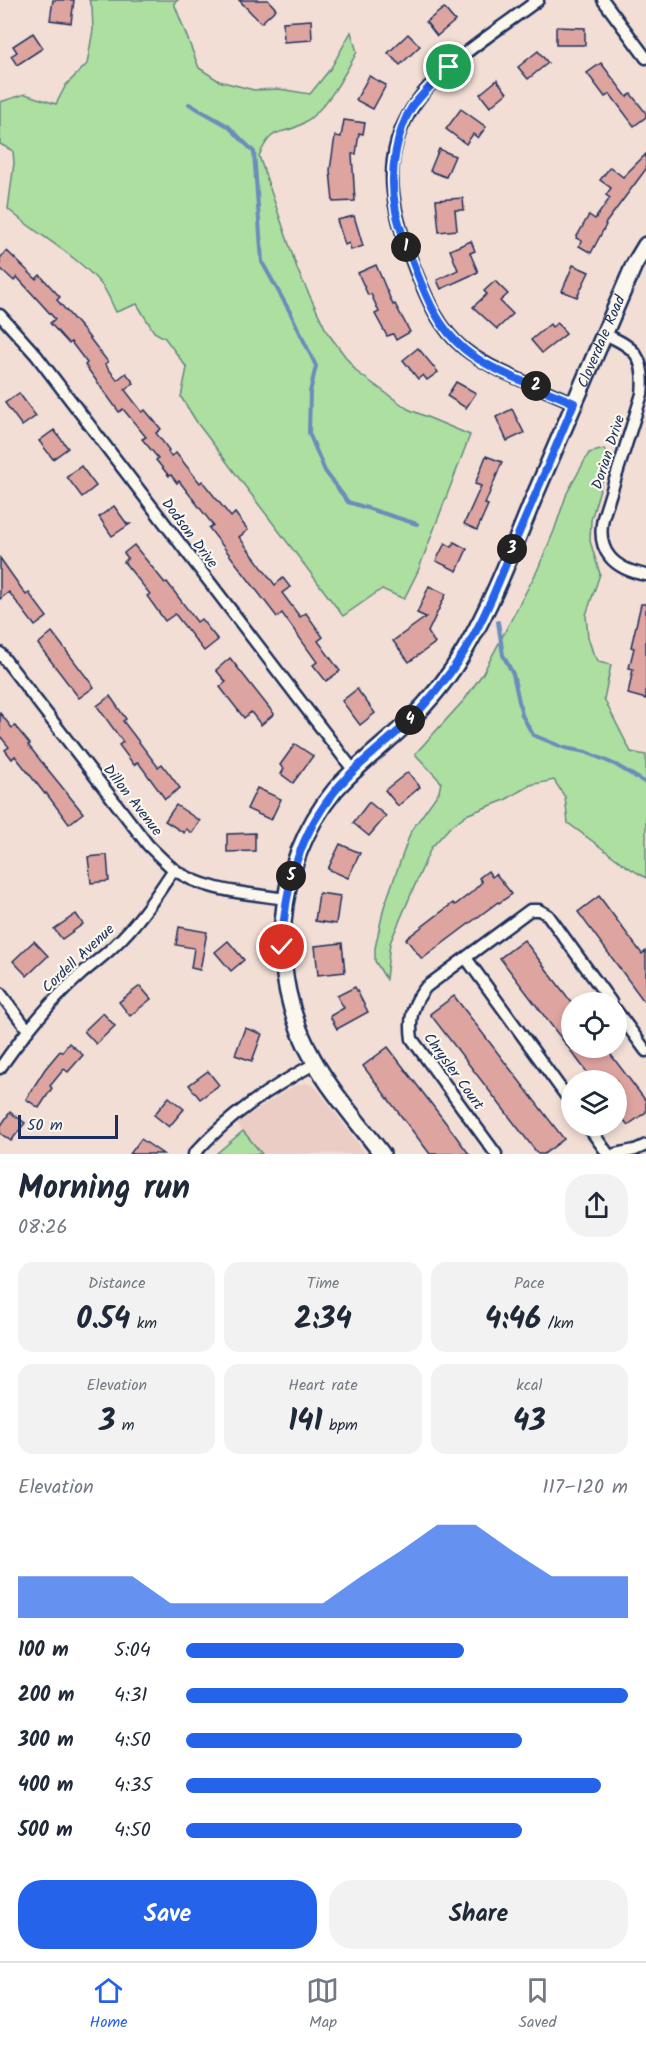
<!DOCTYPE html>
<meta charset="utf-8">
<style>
:root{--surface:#fff;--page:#f2f2f3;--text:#1f2937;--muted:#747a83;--line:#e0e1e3;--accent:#2563eb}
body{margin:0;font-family:Kalam,sans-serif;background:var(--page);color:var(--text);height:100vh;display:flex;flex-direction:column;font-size:22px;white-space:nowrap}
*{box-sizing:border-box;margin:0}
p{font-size:20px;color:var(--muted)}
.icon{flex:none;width:33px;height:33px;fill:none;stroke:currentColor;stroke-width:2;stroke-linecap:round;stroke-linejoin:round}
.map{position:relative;height:1154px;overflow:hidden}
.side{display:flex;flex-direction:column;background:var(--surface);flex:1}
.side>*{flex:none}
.controls{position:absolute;left:561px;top:992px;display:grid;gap:12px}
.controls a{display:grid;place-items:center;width:66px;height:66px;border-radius:50%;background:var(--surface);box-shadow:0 3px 9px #0003;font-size:30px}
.scale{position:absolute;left:18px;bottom:15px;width:100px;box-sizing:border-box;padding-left:6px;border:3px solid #1b2f5e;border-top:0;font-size:16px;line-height:21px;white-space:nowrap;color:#1b2f5e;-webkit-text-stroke:4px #fbf7ec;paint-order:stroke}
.pin{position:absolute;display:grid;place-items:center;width:51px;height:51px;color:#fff;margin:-26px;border:3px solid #fff;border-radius:50%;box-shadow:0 2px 6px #0007}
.km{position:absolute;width:30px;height:30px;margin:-15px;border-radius:50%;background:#222;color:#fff;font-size:16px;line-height:30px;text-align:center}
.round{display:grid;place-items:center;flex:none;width:63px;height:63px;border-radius:24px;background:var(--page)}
.head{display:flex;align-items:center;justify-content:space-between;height:102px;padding:0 18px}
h1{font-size:33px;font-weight:700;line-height:45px}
.metrics{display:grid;grid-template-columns:repeat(3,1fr);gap:9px;height:102px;padding:6px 18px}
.metrics div{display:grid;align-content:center;border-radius:15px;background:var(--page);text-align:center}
.metrics b{font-size:30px;font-weight:700}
.metrics small{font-size:16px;font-weight:400}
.metrics p{font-size:16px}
.chart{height:168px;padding:12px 18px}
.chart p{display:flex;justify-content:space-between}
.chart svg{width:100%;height:108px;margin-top:6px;fill:var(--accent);opacity:.7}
.cta{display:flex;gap:12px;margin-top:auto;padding:12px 18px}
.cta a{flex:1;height:69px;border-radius:24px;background:var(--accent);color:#fff;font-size:24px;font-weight:700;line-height:69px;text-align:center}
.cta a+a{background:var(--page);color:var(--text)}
ul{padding:0 18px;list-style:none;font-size:20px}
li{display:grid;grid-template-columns:96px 72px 1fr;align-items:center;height:45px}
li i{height:15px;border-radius:8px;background:var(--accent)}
.dock{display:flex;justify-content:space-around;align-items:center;height:84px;border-top:2px solid var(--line);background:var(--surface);font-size:16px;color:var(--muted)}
.dock a{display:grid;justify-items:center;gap:3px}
.dock .selected{color:var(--accent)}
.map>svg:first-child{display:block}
.built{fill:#eccdc5}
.green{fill:#acdfa0;stroke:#64877f;stroke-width:1.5}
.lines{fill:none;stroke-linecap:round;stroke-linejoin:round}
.stream{stroke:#6a8dbb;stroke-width:4}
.building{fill:#dea4a0;stroke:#1b2f5e;stroke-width:1.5}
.street-casing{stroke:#1b2f5e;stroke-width:15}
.secondary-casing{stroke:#1b2f5e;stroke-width:20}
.street{stroke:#fbf7ec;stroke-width:10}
.secondary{stroke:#fbf7ec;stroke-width:15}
.route-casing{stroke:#fff;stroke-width:12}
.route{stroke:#2563eb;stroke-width:8}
.labels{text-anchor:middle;stroke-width:4.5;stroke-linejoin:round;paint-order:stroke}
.street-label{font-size:15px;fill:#1b2f5e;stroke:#fbf7ec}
</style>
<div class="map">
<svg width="646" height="1154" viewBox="0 0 646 1154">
<rect width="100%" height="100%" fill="#f2ded5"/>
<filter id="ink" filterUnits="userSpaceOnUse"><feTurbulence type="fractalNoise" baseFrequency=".0167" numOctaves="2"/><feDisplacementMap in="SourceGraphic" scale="12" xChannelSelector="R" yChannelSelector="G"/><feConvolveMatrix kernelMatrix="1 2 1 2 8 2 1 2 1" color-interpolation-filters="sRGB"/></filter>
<g filter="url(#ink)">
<path class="built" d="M 306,1083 L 312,1085 L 317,1089 L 366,1154 L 262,1154 L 236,1123 L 292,1087 Z"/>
<g class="green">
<path d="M 89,0 L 178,0 L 174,3 L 199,68 L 219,81 L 254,90 L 279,89 L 310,94 L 331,68 L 351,32 L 357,52 C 343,77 327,109 302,124 C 280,137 273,124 259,156 L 298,271 L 327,332 L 357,372 L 408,409 L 470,435 L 418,571 L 404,599 L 382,589 L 343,616 L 198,424 L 181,397 L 187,368 L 165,338 L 154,332 L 137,304 L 116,312 C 111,302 107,290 100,283 C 74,253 37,235 8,209 L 14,163 L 13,151 L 0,144 L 0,102 L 25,94 L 56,104 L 66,85 L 87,64 L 93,30 L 92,7 Z"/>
<path d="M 604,449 L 607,454 L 608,461 L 591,520 L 590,541 L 600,574 L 586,615 L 588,637 L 593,653 L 599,662 L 611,665 L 604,699 L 631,752 L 646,755 L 646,878 L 626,866 L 568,823 L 565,797 L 554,780 L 530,785 L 505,800 L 466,815 L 450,827 L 431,848 L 390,943 L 386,979 L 375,961 L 375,948 L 384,907 L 411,831 L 439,792 L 441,782 L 415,754 L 465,699 L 483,673 L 537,571 L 554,531 L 567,493 L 589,453 Z"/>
<path d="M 243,1131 L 262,1154 L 216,1154 Z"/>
</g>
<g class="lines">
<g class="stream">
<path d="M 189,104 L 228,126 L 254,152 L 262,262 L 290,312 L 316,366 L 310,392 L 309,433 L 325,471 L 348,502 L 417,524"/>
<path d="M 498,622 L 503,655 L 513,674 L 522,715 L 533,735 L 565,748 L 586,752 L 616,765 L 646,783"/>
</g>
</g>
<g class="building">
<path d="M 53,0 L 74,0 L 71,23 L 50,20 Z"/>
<path d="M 239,0 L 268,0 L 276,9 L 261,23 Z"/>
<path d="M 444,8 L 455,21 L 437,36 L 426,22 Z"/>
<path d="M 311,20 L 312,40 L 284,42 L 283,22 Z"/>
<path d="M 556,27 L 585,28 L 585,45 L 556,45 Z"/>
<path d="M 33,33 L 43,48 L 17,65 L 11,56 L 17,52 L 13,46 Z"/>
<path d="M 408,34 L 420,46 L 400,65 L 388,53 Z"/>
<path d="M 538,51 L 548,63 L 528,79 L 518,67 Z"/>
<path d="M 601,63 L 627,97 L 631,94 L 646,113 L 646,117 L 634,126 L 610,94 L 605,97 L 587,73 Z"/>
<path d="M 369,76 L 386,85 L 373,109 L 356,100 Z"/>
<path d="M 497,80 L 507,93 L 490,107 L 480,94 Z"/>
<path d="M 461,109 L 486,127 L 478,138 L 473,134 L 466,144 L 446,129 Z"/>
<path d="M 344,120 L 365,123 L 363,134 L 359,133 L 356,154 L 352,154 L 355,201 L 333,202 L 330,170 L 335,136 L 341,137 Z"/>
<path d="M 439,149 L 455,156 L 446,177 L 430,171 Z"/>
<path d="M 646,154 L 646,169 L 605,224 L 606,225 L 591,253 L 579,246 L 582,241 L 576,238 L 589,215 L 595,219 L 610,198 L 606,195 L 611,188 L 600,180 L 610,167 L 623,177 Z"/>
<path d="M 463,198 L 464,210 L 455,210 L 457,230 L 439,232 L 436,200 Z"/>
<path d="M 354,216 L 363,246 L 351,250 L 349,243 L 345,245 L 337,220 Z"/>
<path d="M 471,241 L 475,251 L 470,253 L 478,272 L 441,289 L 437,280 L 458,270 L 450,250 Z"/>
<path d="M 7,251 L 36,279 L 40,275 L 60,297 L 57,300 L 85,332 L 108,362 L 105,364 L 117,380 L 126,373 L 134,383 L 125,390 L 142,412 L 145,410 L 161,429 L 156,433 L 169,450 L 168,452 L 171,456 L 176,453 L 200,483 L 202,481 L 231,517 L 235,513 L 248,530 L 239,537 L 275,585 L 283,578 L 290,587 L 282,593 L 300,617 L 306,613 L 323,637 L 318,641 L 340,671 L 326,681 L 313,665 L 317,662 L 282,613 L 277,617 L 209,528 L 213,525 L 179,481 L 177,483 L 171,475 L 169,476 L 156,460 L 158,458 L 142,439 L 146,437 L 123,409 L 119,412 L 85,365 L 87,363 L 71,342 L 69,344 L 50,323 L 55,319 L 17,277 L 14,281 L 0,268 L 0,258 Z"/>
<path d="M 376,265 L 393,305 L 395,304 L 410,332 L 396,340 L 393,334 L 387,336 L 375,314 L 379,312 L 371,294 L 368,295 L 358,273 Z"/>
<path d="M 573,265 L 589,272 L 577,297 L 562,291 Z"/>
<path d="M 495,281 L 508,294 L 500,301 L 513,314 L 497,329 L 473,307 L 487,294 L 484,291 Z"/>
<path d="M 558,323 L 566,334 L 542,353 L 531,340 L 550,324 L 552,327 Z"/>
<path d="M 418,348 L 438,372 L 427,380 L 423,375 L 418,379 L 403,360 Z"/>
<path d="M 456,382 L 476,393 L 466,408 L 447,396 Z"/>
<path d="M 19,393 L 36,416 L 22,426 L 5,403 Z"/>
<path d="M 512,409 L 524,433 L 507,441 L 496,417 Z"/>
<path d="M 54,430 L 68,448 L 53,459 L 39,441 Z"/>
<path d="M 486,456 L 502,462 L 485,504 L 488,505 L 477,530 L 464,524 L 481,486 L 475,484 Z"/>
<path d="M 81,466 L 96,486 L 82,497 L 67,477 Z"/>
<path d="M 114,506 L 127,524 L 130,524 L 112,536 L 99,517 Z"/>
<path d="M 454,542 L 467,549 L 457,571 L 436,561 L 445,543 L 452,547 Z"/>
<path d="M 134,545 L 165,583 L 167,582 L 197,622 L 201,619 L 218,640 L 204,651 L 175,614 L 165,621 L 147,596 L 150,594 L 124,562 L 128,558 L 124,553 Z"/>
<path d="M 0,558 L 26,595 L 29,593 L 47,617 L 35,626 L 9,592 L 0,599 Z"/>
<path d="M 429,586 L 446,594 L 428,632 L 435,643 L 409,662 L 393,641 L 426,617 L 417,613 Z"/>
<path d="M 641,604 L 646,604 L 646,699 L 628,694 L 633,669 L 629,668 L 634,648 L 631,647 Z"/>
<path d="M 52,632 L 94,687 L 79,698 L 38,644 Z"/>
<path d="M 230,658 L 274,714 L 261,725 L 251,712 L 244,718 L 220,687 L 226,682 L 216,670 Z"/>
<path d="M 357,689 L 375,713 L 360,725 L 342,701 Z"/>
<path d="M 110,696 L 126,719 L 123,721 L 158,767 L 162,764 L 180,788 L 165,799 L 138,762 L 134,765 L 119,745 L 123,742 L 97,706 Z"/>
<path d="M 0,713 L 12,728 L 15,726 L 30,744 L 28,745 L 83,813 L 69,824 L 46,793 L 45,794 L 15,756 L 12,759 L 5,750 L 9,747 L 0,736 Z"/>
<path d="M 295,744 L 313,756 L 293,783 L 281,774 L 284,769 L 280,765 Z"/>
<path d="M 408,772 L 420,787 L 398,806 L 385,790 Z"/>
<path d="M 257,788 L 281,799 L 271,820 L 247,809 Z"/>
<path d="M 369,802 L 386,816 L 369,836 L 353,823 Z"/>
<path d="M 176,805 L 200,821 L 192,833 L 186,829 L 184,833 L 165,821 Z"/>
<path d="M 255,833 L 255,851 L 227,852 L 227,834 Z"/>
<path d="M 340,844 L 360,853 L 348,878 L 328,869 Z"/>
<path d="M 107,855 L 109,881 L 91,883 L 88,857 Z"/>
<path d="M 488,871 L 492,877 L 496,874 L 512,894 L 499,903 L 498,902 L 422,959 L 406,939 L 453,903 L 455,905 L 472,892 L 482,882 L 479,878 Z"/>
<path d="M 319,893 L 340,896 L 336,924 L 315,921 Z"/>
<path d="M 599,896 L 642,954 L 646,951 L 646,1004 L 578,912 Z"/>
<path d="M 76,914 L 83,924 L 62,939 L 54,929 Z"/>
<path d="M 179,927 L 207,932 L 200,970 L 191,968 L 194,948 L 176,945 Z"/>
<path d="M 524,940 L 572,1003 L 572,1047 L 605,1047 L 646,1101 L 646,1112 L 628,1125 L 616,1111 L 616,1080 L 593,1080 L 500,958 Z"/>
<path d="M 34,941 L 48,956 L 27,976 L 13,961 Z"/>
<path d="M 228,941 L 244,960 L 231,971 L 215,952 Z"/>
<path d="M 342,943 L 345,972 L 318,975 L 315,946 Z"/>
<path d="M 140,986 L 151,999 L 130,1016 L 119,1002 Z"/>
<path d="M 355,987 L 368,1012 L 337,1029 L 330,1016 L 344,1008 L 337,996 Z"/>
<path d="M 454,996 L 564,1139 L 544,1154 L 538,1154 L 430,1014 Z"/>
<path d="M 103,1013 L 115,1026 L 96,1044 L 84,1031 Z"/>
<path d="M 245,1028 L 262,1034 L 252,1061 L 235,1055 Z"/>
<path d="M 69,1043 L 83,1055 L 68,1072 L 64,1069 L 50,1086 L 52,1088 L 39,1108 L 26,1099 L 45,1069 L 60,1051 L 62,1052 Z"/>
<path d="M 388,1047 L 449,1127 L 469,1154 L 430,1154 L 363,1066 Z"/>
<path d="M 208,1071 L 219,1085 L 200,1099 L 189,1085 Z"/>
<path d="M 169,1097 L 184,1109 L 169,1127 L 154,1115 Z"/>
<path d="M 10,1112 L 25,1123 L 11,1141 L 0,1133 L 0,1127 Z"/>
<path d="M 141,1139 L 163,1154 L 130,1154 Z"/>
</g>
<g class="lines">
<g class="street-casing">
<g id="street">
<path d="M 538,0 C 497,31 438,66 411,110 C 377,165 395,218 416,272 C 428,301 439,328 463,348 C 490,370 541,388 574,403"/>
<path d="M 603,0 L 646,58"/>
<path d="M 0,315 L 36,355 L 354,771"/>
<path d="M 604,334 C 635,347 646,357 642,394 L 603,518 C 596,552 614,569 646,575"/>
<path d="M 0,653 L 148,845 C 156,853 164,861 172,868 C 204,892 248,893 286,899"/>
<path d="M 466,958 L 572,1104"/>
<path d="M 0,993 L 28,1030"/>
<path d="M 616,1010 L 646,1051"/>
<path d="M 0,1068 C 23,1035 49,1003 79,976 C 90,966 103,957 114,946 C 138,924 156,896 174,869"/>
<path d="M 587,1125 L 608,1154"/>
<path d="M 194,1154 C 229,1115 270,1088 316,1063"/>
<path d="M 496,1154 L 412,1039 C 409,1018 412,1004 426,987 L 530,910 L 539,910 L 548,915 L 611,1002"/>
<path d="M 615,1154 L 635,1150 L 646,1145"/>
</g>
</g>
<g class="secondary-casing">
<g id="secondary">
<path id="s1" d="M 382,1154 C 359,1123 332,1093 313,1059 C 266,975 273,865 335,790 C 356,766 383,746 406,724 C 429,702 450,676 466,648 C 494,600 514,546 535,495 C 568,418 601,341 634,265 L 646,245"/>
</g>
</g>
<use href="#street" class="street"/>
<use href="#secondary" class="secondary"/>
</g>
</g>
<g class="lines" filter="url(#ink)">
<g class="route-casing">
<path id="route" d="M 282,947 C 284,890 298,836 335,791 C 354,767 381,747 404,726 C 427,704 447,679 464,652 C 484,620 498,584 512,549 C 533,500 554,452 574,403 C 541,388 490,371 464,349 C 438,327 427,299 415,268 C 398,226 387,195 396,150 C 399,135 404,119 412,107 C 423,93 436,80 449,67"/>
</g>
<use href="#route" class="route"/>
</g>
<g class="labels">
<g class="street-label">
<text dy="5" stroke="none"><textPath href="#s1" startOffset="933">Cloverdale Road</textPath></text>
<text transform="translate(608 452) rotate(-72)" y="5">Dorian Drive</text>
<text transform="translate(190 533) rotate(53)" y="5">Dodson Drive</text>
<text transform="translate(133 800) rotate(52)" y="5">Dillon Avenue</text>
<text transform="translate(78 958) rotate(-43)" y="5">Cordell Avenue</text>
<text transform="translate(454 1071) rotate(54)" y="5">Chrysler Court</text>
</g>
</g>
</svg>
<div class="controls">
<a><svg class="icon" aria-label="locate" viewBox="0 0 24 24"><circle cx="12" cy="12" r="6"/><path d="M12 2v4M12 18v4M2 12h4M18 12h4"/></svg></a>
<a><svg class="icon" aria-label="layers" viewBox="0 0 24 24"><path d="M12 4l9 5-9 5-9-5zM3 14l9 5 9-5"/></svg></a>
</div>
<div class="scale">50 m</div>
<div class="pin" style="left:449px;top:67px;background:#1e9e55"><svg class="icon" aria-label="arrive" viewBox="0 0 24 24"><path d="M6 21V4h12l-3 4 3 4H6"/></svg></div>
<div class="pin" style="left:282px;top:947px;background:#d93025"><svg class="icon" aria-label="check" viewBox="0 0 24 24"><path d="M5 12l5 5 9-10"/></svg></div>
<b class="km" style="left:406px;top:247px">1</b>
<b class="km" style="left:536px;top:386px">2</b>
<b class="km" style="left:512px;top:549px">3</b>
<b class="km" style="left:410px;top:720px">4</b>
<b class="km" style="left:291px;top:876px">5</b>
</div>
<section class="side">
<div class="head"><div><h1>Morning run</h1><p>08:26</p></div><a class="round"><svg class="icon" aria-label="share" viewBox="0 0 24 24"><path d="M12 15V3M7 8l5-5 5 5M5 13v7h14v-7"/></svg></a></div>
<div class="metrics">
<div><p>Distance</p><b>0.54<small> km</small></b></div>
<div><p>Time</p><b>2:34</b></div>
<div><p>Pace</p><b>4:46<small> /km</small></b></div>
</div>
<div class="metrics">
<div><p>Elevation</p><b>3<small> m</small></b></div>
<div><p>Heart rate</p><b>141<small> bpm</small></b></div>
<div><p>kcal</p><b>43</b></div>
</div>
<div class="chart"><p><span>Elevation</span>117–120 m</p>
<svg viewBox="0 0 160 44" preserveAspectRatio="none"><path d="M0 44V27L10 27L20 27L30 27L40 38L50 38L60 38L70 38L80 38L90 27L100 17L110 6L120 6L130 17L140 27L150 27L160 27V44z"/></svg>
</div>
<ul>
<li><b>100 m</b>5:04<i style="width:63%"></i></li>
<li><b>200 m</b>4:31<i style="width:100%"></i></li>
<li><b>300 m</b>4:50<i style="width:76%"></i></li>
<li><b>400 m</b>4:35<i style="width:94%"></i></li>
<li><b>500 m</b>4:50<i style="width:76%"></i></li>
</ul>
<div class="cta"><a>Save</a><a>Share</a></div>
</section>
<nav class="dock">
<a class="selected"><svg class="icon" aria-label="home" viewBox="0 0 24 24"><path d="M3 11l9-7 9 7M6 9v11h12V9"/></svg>Home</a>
<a><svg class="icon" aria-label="map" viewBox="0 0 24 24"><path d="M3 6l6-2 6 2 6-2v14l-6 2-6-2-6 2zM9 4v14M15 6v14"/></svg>Map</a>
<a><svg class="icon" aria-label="saved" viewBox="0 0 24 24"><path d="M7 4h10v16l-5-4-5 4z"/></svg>Saved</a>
</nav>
